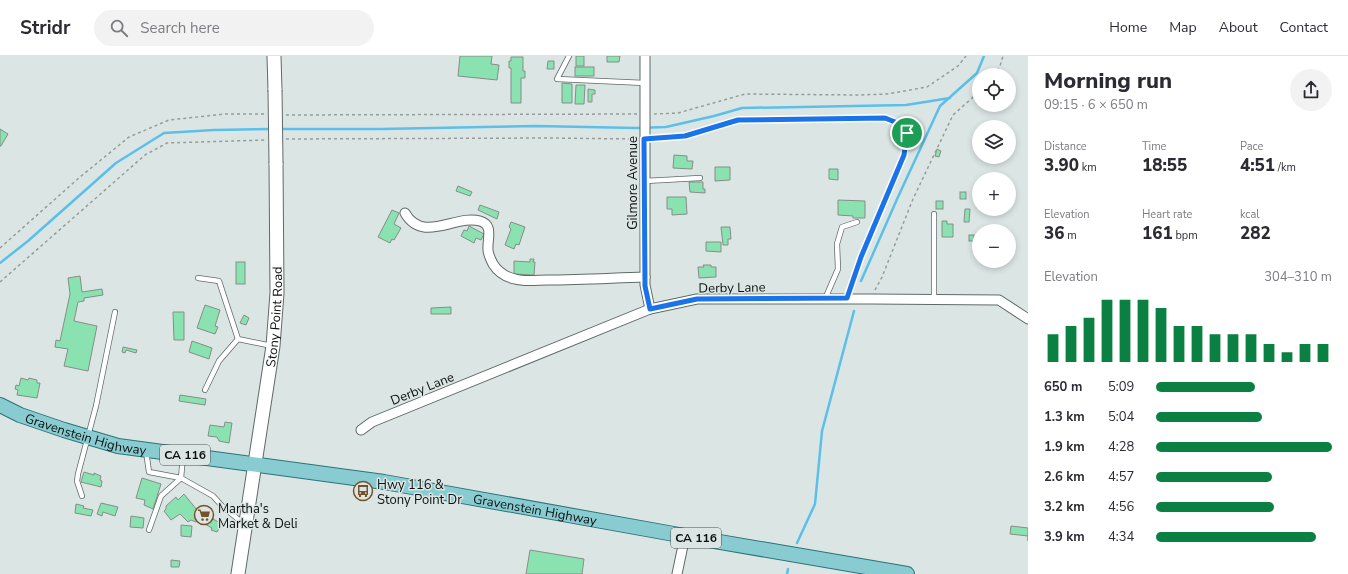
<!DOCTYPE html>
<meta charset="utf-8">
<style>
:root{--surface:#fff;--page:#f2f2f3;--text:#2b2b33;--muted:#7c7c81;--line:#e1e1e2;--accent:#0b8043}
body{margin:0;font-family:"Nunito Sans",sans-serif;background:var(--page);color:var(--text);height:100vh;display:flex;flex-direction:column;font-size:15px;white-space:nowrap}
*{box-sizing:border-box;margin:0}
p{font-size:13px;color:var(--muted)}
.icon{flex:none;width:22px;height:22px;fill:none;stroke:currentColor;stroke-width:2;stroke-linecap:round;stroke-linejoin:round}
.map{position:relative;flex:1;overflow:hidden}
.side{display:flex;flex-direction:column;background:var(--surface);width:320px}
.side>*{flex:none}
.buttons{position:absolute;left:972px;top:12px;display:grid;gap:8px}
.buttons a{display:grid;place-items:center;width:44px;height:44px;border-radius:50%;background:var(--surface);box-shadow:0 2px 6px #0003;font-size:20px}
.pin{position:absolute;display:grid;place-items:center;width:34px;height:34px;color:#fff;margin:-17px;border:2px solid #fff;border-radius:50%;box-shadow:0 1px 4px #0007}
.round{display:grid;place-items:center;flex:none;width:42px;height:42px;border-radius:21px;background:var(--page)}
.head{display:flex;align-items:center;justify-content:space-between;height:68px;padding:0 16px}
h1{font-size:22px;font-weight:800;line-height:30px}
.figures{display:grid;grid-template-columns:repeat(3,1fr);gap:6px;height:68px;padding:4px 16px}
.figures div{display:grid;align-content:center}
.figures b{font-size:17px;font-weight:800}
.figures small{font-size:11px;font-weight:400}
.figures p{font-size:11px}
.chart{height:112px;padding:8px 16px}
.chart p{display:flex;justify-content:space-between}
.chart svg{width:100%;height:72px;margin-top:4px;stroke:var(--accent);stroke-width:6}
ul{padding:0 16px;list-style:none;font-size:13px}
li{display:grid;grid-template-columns:64px 48px 1fr;align-items:center;height:30px}
li i{height:10px;border-radius:5px;background:var(--accent)}
header{display:flex;align-items:center;gap:24px;box-sizing:border-box;height:56px;padding:0 20px;background:var(--surface);border-bottom:1px solid var(--line)}
header strong{font-size:19px}
nav{display:flex;gap:22px;margin-inline-start:auto;font-size:14px}
.search{width:280px;height:36px;background:var(--page);display:flex;align-items:center;gap:10px;box-sizing:border-box;padding:0 14px;border-radius:22px;color:var(--muted);font-size:15px}
main{display:flex;flex:1;min-height:0}
.map>svg:first-child{display:block}
.lines{fill:none;stroke-linecap:round;stroke-linejoin:round}
.stream{stroke:#5bbfe9;stroke-width:2.5}
.building{fill:#8ae2b1;stroke:#858e88}
.service-casing{stroke:#5f6a67;stroke-width:6}
.minor-casing{stroke:#5f6a67;stroke-width:11}
.secondary-casing{stroke:#5f6a67;stroke-width:15}
.primary-casing{stroke:#29737a;stroke-width:16}
.path{stroke:#959d9c;stroke-width:1.5;stroke-dasharray:3 3;stroke-linecap:butt}
.service{stroke:#fff;stroke-width:4.5}
.minor{stroke:#fff;stroke-width:9}
.secondary{stroke:#fff;stroke-width:13}
.primary{stroke:#88cbd1;stroke-width:14}
.secondary-bridge-casing{stroke:#5f6a67;stroke-width:15;stroke-linecap:butt}
.secondary-bridge{stroke:#fff;stroke-width:13}
.route-casing{stroke:#fff;stroke-width:8}
.route{stroke:#1a73e8;stroke-width:5}
.labels{text-anchor:middle;stroke-width:3;stroke-linejoin:round;paint-order:stroke}
.shield{fill:#dbe6e4;stroke:#4a504f;stroke-width:1}
.shield-label{font-size:12px;font-weight:bold;fill:#0c100f}
.street-label{font-size:13px;fill:#0c100f;stroke:#dbe6e4}
.poi-label{font-size:13px;fill:#0c100f;stroke:#dbe6e4;text-anchor:start}
</style>
<header>
<strong>Stridr</strong>
<div class="search"><svg class="icon" aria-label="search" viewBox="0 0 24 24"><circle cx="10" cy="10" r="6"/><path d="M15 15l6 6"/></svg>Search here</div>
<nav><a>Home</a><a>Map</a><a>About</a><a>Contact</a></nav>
</header>
<main>
<div class="map">
<svg width="1028" height="518" viewBox="0 0 1028 518">
<rect width="100%" height="100%" fill="#dbe6e4"/>
<g class="lines">
<g class="stream">
<path d="M 280,73 L 381,73 L 536,70 L 636,72 L 666,71 L 714,60 L 742,52 L 906,49 L 950,42"/>
<path d="M 0,207 L 28,185 L 116,107 L 164,77 L 214,74 L 271,73"/>
<path d="M 861,225 L 898,141 L 940,50 L 977,17 L 984,0"/>
<path d="M 797,487 L 815,448 L 822,375 L 854,255"/>
<path d="M 787,518 L 788,513"/>
</g>
</g>
<g class="building">
<path d="M 460,0 L 492,0 L 491,8 L 499,9 L 497,24 L 458,20 Z"/>
<rect x="576" y="0" width="8" height="10"/>
<path d="M 607,0 L 620,0 L 619,6 L 607,6 Z"/>
<path d="M 511,1 L 523,1 L 523,15 L 525,15 L 525,22 L 521,22 L 521,47 L 511,47 L 511,12 L 509,12 L 509,5 L 511,5 Z"/>
<path d="M 548,5 L 554,5 L 554,13 L 547,13 Z"/>
<rect x="575" y="11" width="19" height="9"/>
<path d="M 562,27 L 572,28 L 572,47 L 562,47 Z"/>
<path d="M 576,29 L 585,29 L 584,48 L 575,48 Z"/>
<path d="M 588,33 L 595,34 L 595,38 L 592,38 L 592,46 L 588,46 Z"/>
<path d="M 0,73 L 8,78 L 1,90 L 0,90 Z"/>
<path d="M 937,93 L 941,95 L 939,101 L 935,100 Z"/>
<path d="M 674,99 L 687,100 L 687,105 L 693,105 L 692,113 L 673,112 Z"/>
<path d="M 715,111 L 730,111 L 730,124 L 715,125 Z"/>
<path d="M 829,113 L 838,113 L 838,124 L 829,123 Z"/>
<path d="M 689,126 L 703,126 L 703,133 L 705,133 L 705,137 L 690,136 Z"/>
<path d="M 458,130 L 472,136 L 470,140 L 456,135 Z"/>
<rect x="960" y="136" width="6" height="7"/>
<path d="M 667,141 L 686,141 L 687,158 L 672,159 L 672,153 L 667,153 Z"/>
<path d="M 838,144 L 865,145 L 865,162 L 853,162 L 853,160 L 838,159 Z"/>
<rect x="936" y="145" width="7" height="8"/>
<path d="M 480,149 L 499,156 L 497,163 L 478,154 Z"/>
<path d="M 965,153 L 970,153 L 969,166 L 964,166 Z"/>
<path d="M 392,154 L 399,157 L 394,168 L 401,172 L 394,184 L 392,183 L 390,187 L 378,181 Z"/>
<path d="M 942,165 L 947,165 L 947,168 L 953,168 L 953,181 L 942,181 Z"/>
<path d="M 511,166 L 525,171 L 519,189 L 516,188 L 514,193 L 505,189 L 511,173 L 509,171 Z"/>
<path d="M 469,170 L 484,178 L 481,184 L 476,182 L 474,187 L 461,180 L 464,174 L 467,175 Z"/>
<path d="M 721,171 L 730,171 L 731,183 L 728,183 L 728,189 L 723,189 Z"/>
<rect x="969" y="179" width="5" height="6"/>
<path d="M 706,186 L 721,186 L 721,196 L 706,195 Z"/>
<path d="M 530,203 L 534,203 L 533,206 L 535,206 L 534,219 L 514,218 L 514,205 L 530,206 Z"/>
<rect x="236" y="206" width="9" height="22"/>
<path d="M 703,209 L 711,209 L 711,211 L 716,211 L 716,221 L 699,222 L 698,211 L 704,211 Z"/>
<path d="M 80,220 L 82,236 L 102,233 L 103,239 L 84,242 L 84,245 L 78,246 L 74,265 L 97,270 L 88,315 L 64,310 L 68,293 L 55,291 L 56,284 L 60,285 L 70,238 L 68,222 Z"/>
<path d="M 205,249 L 220,254 L 215,270 L 218,271 L 215,278 L 197,272 Z"/>
<path d="M 451,251 L 451,258 L 431,258 L 431,252 Z"/>
<path d="M 173,256 L 184,256 L 184,284 L 174,284 Z"/>
<path d="M 244,259 L 249,262 L 246,269 L 240,267 Z"/>
<path d="M 192,285 L 212,292 L 209,303 L 189,296 Z"/>
<path d="M 123,291 L 137,294 L 136,297 L 126,294 L 125,297 L 122,296 Z"/>
<path d="M 21,322 L 28,324 L 29,322 L 37,324 L 37,327 L 40,327 L 37,342 L 17,339 L 18,334 L 15,333 L 16,329 L 19,330 Z"/>
<path d="M 180,339 L 206,343 L 205,349 L 179,345 Z"/>
<path d="M 225,366 L 232,367 L 229,387 L 219,385 L 217,381 L 208,380 L 210,369 L 224,371 Z"/>
<path d="M 84,416 L 94,419 L 94,417 L 101,420 L 100,424 L 102,425 L 101,431 L 81,426 Z"/>
<path d="M 142,422 L 161,428 L 153,453 L 144,449 L 145,444 L 136,442 Z"/>
<path d="M 184,438 L 197,454 L 222,468 L 217,476 L 211,474 L 212,472 L 197,464 L 196,466 L 191,464 L 188,466 L 180,458 L 171,464 L 164,455 L 166,453 L 166,450 L 176,441 L 178,444 Z"/>
<path d="M 101,447 L 118,451 L 115,460 L 103,456 L 102,460 L 97,458 Z"/>
<path d="M 76,448 L 84,450 L 83,452 L 93,454 L 91,460 L 75,457 Z"/>
<path d="M 131,460 L 144,462 L 143,472 L 130,471 Z"/>
<path d="M 181,469 L 192,470 L 191,481 L 181,480 Z"/>
<path d="M 1011,470 L 1028,472 L 1028,485 L 1028,480 L 1010,478 Z"/>
<path d="M 530,494 L 584,503 L 582,518 L 526,518 Z"/>
<path d="M 171,504 L 180,505 L 179,511 L 171,511 Z"/>
</g>
<g class="lines">
<g class="service-casing">
<g id="service">
<path d="M 569,0 L 557,23 L 645,27"/>
<path d="M 645,125 L 700,122"/>
<path d="M 934,158 L 934,243"/>
<path d="M 198,222 L 219,225 L 238,283 L 272,290"/>
<path d="M 825,243 L 838,213 L 837,188 L 842,171 L 857,166"/>
<path d="M 205,334 L 219,305 L 238,283"/>
<path d="M 146,395 L 149,416 L 181,422 L 161,440 L 149,474"/>
<path d="M 183,400 L 181,422 L 213,440 L 222,450 L 244,468"/>
<path d="M 82,440 L 77,425 L 78,418 L 96,350 L 115,256"/>
</g>
</g>
<g class="minor-casing">
<g id="minor">
<path d="M 645,0 L 645,229 L 650,253"/>
<path d="M 405,157 C 423,188 456,158 480,165 C 494,169 487,183 488,194 C 488,198 491,204 493,208 C 498,216 506,221 515,223 C 524,226 538,224 548,224 C 580,224 612,222 645,221"/>
<path d="M 361,374 L 372,366 L 650,253 L 697,243 L 871,243 L 999,244 L 1028,263"/>
<path d="M 677,518 L 685,480"/>
</g>
</g>
<g class="secondary-casing">
<g id="secondary">
<path d="M 274,0 L 275,34"/>
<path id="s1" d="M 238,518 L 273,290 L 277,237 L 276,107"/>
</g>
</g>
<g class="primary-casing">
<g id="primary">
<path id="s2" d="M 0,349 L 20,359 L 64,374 L 118,390 L 384,426 L 685,480 L 907,518"/>
</g>
</g>
<g class="path">
<path d="M 993,19 L 1000,10 L 1003,0"/>
<path d="M 654,58 L 678,57 L 745,38 L 859,39 L 887,38 L 927,31 L 958,10 L 966,0"/>
<path d="M 286,59 L 637,58"/>
<path d="M 286,83 L 548,82 L 636,83"/>
<path d="M 654,83 L 685,80 L 738,64 L 885,62 L 900,68 L 907,77 L 904,99 L 861,201 L 850,235"/>
<path d="M 0,192 L 80,121 L 129,81 L 169,64 L 225,58 L 265,58"/>
<path d="M 0,226 L 145,99 L 167,87 L 266,84"/>
<path d="M 875,234 L 882,221 L 913,143 L 953,59 L 979,36"/>
</g>
<use href="#service" class="service"/>
<use href="#minor" class="minor"/>
<use href="#secondary" class="secondary"/>
<use href="#primary" class="primary"/>
<g class="secondary-bridge-casing">
<path id="secondary-bridge" d="M 275,34 L 276,107"/>
</g>
<use href="#secondary-bridge" class="secondary-bridge"/>
</g>
<g class="lines">
<g class="route-casing">
<path id="route" d="M 885,62 L 900,68 L 907,77 L 904,99 L 861,201 L 847,242 L 697,243 L 650,253 L 645,230 L 644,83 L 685,80 L 738,64 Z"/>
</g>
<use href="#route" class="route"/>
</g>
<defs>
<g id="bus-ring" transform="scale(1)"><circle r="9.5" fill="#dbe6e4" stroke="#76522c" stroke-width="1.5"/><path d="M-5-6H5V4H4V6H2V4H-2V6H-4V4H-5ZM-3.5-4V0h7V-4ZM-3.5 1.2v1.5H-2V1.2ZM2 1.2v1.5H3.5V1.2Z" fill="#76522c"/></g>
<g id="supermarket-ring" transform="scale(1)"><circle r="9.5" fill="#dbe6e4" stroke="#76522c" stroke-width="1.5"/><path d="M-6-5.5h2.5l.6 2H6L4.5 2H-2.5L-4.4-4H-6ZM-1.5 3.2a1.3 1.3 0 1 0 .1 0ZM3 3.2a1.3 1.3 0 1 0 .1 0Z" fill="#76522c"/></g>
</defs>
<g fill-rule="evenodd">
<use href="#bus-ring" x="363" y="435"/>
<use href="#supermarket-ring" x="204" y="459"/>
</g>
<g class="labels">
<g class="shield">
<rect x="160" y="389" width="50" height="20" rx="3"/>
<rect x="671" y="472" width="50" height="20" rx="3"/>
</g>
<g class="shield-label">
<text x="185" y="403">CA 116</text>
<text x="696" y="486">CA 116</text>
</g>
<g class="street-label">
<text transform="translate(632 127) rotate(-90)" y="5">Gilmore Avenue</text>
<text transform="translate(732 231) rotate(-1)" y="5">Derby Lane</text>
<text dy="5" stroke="none"><textPath href="#s1" startOffset="260">Stony Point Road</textPath></text>
<text transform="translate(422 332) rotate(-22)" y="5">Derby Lane</text>
<text dy="5" stroke="none"><textPath href="#s2" startOffset="91">Gravenstein Highway</textPath></text>
<text dy="5" stroke="none"><textPath href="#s2" startOffset="547">Gravenstein Highway</textPath></text>
</g>
<g class="poi-label">
<text x="377" y="433">Hwy 116 &amp;<tspan x="377" dy="15">Stony Point Dr</tspan></text>
<text x="218" y="457">Martha's<tspan x="218" dy="15">Market &amp; Deli</tspan></text>
</g>
</g>
</svg>
<div class="buttons">
<a><svg class="icon" aria-label="locate" viewBox="0 0 24 24"><circle cx="12" cy="12" r="6"/><path d="M12 2v4M12 18v4M2 12h4M18 12h4"/></svg></a>
<a><svg class="icon" aria-label="layers" viewBox="0 0 24 24"><path d="M12 4l9 5-9 5-9-5zM3 14l9 5 9-5"/></svg></a>
<a>+</a>
<a>−</a>
</div>
<div class="pin" style="left:907px;top:77px;background:#1e9e55"><svg class="icon" aria-label="arrive" viewBox="0 0 24 24"><path d="M6 21V4h12l-3 4 3 4H6"/></svg></div>
</div>
<section class="side">
<div class="head"><div><h1>Morning run</h1><p>09:15 · 6 × 650 m</p></div><a class="round"><svg class="icon" aria-label="share" viewBox="0 0 24 24"><path d="M12 15V3M7 8l5-5 5 5M5 13v7h14v-7"/></svg></a></div>
<div class="figures">
<div><p>Distance</p><b>3.90<small> km</small></b></div>
<div><p>Time</p><b>18:55</b></div>
<div><p>Pace</p><b>4:51<small> /km</small></b></div>
</div>
<div class="figures">
<div><p>Elevation</p><b>36<small> m</small></b></div>
<div><p>Heart rate</p><b>161<small> bpm</small></b></div>
<div><p>kcal</p><b>282</b></div>
</div>
<div class="chart"><p><span>Elevation</span>304–310 m</p>
<svg viewBox="0 0 160 44" preserveAspectRatio="none"><path d="M5 44V27M15 44V22M25 44V17M35 44V6M45 44V6M55 44V6M65 44V11M75 44V22M85 44V22M95 44V27M105 44V27M115 44V27M125 44V33M135 44V38M145 44V33M155 44V33"/></svg>
</div>
<ul>
<li><b>650 m</b>5:09<i style="width:56%"></i></li>
<li><b>1.3 km</b>5:04<i style="width:60%"></i></li>
<li><b>1.9 km</b>4:28<i style="width:100%"></i></li>
<li><b>2.6 km</b>4:57<i style="width:66%"></i></li>
<li><b>3.2 km</b>4:56<i style="width:67%"></i></li>
<li><b>3.9 km</b>4:34<i style="width:91%"></i></li>
</ul>
</section>
</main>
